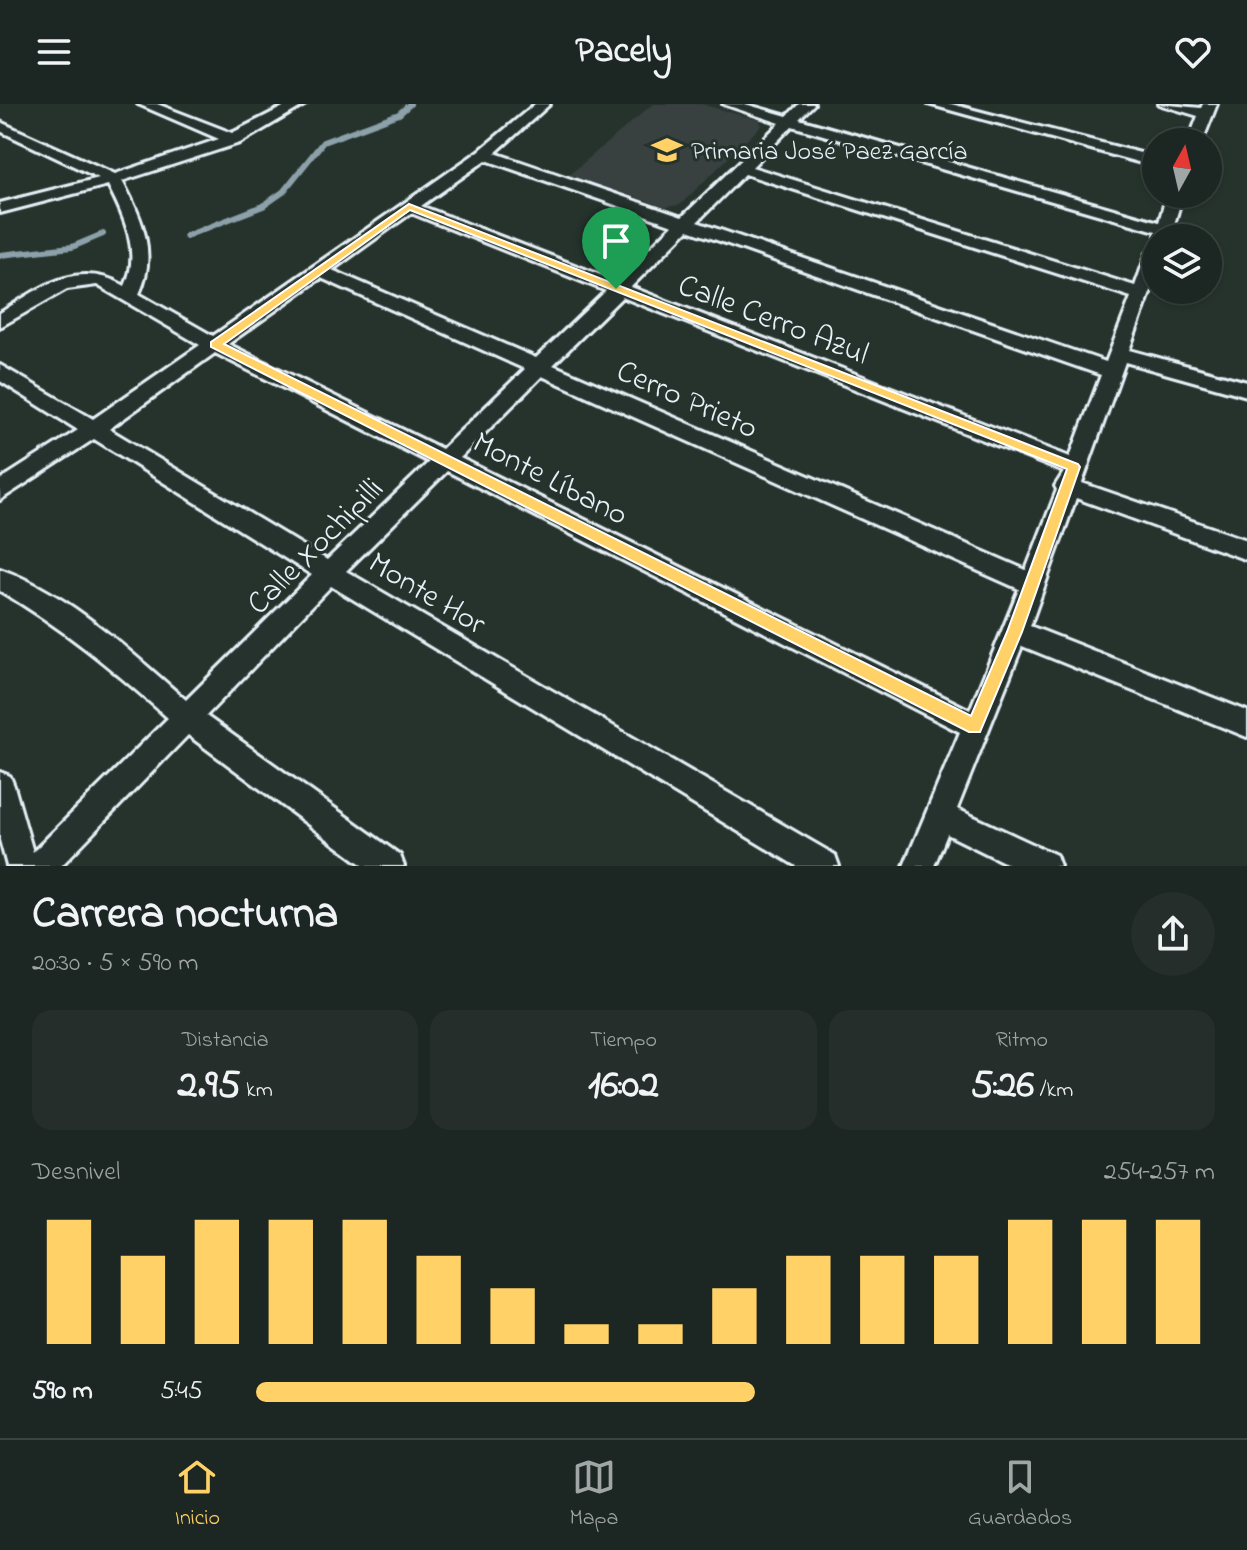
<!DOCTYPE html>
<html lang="es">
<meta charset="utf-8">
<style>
:root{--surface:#1c2622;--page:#252e2a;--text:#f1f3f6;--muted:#a0a5a5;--line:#3a4340;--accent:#ffd166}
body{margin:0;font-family:"Indie Flower",sans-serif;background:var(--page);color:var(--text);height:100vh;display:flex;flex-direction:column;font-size:30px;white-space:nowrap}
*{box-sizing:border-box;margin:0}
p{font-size:26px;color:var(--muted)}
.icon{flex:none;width:44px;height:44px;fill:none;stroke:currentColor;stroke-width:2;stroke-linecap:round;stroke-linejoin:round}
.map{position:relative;height:762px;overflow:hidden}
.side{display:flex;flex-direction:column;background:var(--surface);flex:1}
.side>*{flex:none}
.needle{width:52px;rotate:8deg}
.fabs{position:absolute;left:1142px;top:24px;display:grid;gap:16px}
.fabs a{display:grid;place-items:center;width:80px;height:80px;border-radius:50%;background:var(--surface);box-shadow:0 2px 6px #0004,0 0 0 2px var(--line);font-size:40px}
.pin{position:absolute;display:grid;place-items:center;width:68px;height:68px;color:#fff;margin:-82px -34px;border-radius:50% 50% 50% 0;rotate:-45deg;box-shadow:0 0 8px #0007}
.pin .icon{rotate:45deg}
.round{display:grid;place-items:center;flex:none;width:84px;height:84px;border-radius:42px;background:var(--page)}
.overview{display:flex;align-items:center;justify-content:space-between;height:136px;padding:0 32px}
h1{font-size:44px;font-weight:800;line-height:60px}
.figures{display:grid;grid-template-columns:repeat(3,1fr);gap:12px;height:136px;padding:8px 32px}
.figures div{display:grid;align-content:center;border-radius:20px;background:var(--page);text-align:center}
.figures b{font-size:40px;font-weight:800}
.figures small{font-size:22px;font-weight:400}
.figures p{font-size:22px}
.chart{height:224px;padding:16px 32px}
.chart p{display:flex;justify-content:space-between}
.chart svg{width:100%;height:144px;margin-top:8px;stroke:var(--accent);stroke-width:6}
ul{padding:0 32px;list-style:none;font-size:26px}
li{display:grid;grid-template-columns:128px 96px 1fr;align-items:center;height:60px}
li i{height:20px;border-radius:10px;background:var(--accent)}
header{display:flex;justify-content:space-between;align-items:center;height:104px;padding:0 32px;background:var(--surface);font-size:36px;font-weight:800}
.dock{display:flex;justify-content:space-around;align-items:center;height:112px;border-top:2px solid var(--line);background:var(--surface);font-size:22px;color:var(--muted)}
.dock a{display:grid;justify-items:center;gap:4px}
.dock .selected{color:var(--accent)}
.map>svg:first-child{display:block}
.built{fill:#394140}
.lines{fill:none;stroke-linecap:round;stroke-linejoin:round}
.stream{stroke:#8da1aa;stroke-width:6}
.minor-casing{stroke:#e8f1f8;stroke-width:6}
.minor{fill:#26332d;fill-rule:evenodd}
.route{fill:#ffd166;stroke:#fff;stroke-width:2;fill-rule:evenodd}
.labels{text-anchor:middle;stroke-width:6;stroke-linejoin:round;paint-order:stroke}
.far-poi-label{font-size:26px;fill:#e8f1f8;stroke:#26332d;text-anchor:start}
.street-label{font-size:32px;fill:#e8f1f8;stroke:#26332d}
</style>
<header><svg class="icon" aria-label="menu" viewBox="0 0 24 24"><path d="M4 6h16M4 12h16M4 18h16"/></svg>Pacely<svg class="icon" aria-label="heart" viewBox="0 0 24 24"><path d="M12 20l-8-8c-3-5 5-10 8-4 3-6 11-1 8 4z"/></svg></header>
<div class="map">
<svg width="1247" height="762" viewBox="0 0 1247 762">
<rect width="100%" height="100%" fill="#26332d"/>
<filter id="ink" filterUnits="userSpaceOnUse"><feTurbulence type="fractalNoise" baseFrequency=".0125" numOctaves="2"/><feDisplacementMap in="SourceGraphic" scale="16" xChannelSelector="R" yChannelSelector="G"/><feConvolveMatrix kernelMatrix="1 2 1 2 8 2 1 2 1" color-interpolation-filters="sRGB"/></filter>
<g filter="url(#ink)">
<path class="built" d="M 653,0 L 701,0 L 759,16 L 762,21 L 680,101 L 665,103 L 569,71 Z"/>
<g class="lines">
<g class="stream">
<path d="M 186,132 L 263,102 L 283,88 L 323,38 L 399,10 L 410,0"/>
<path d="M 0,151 L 72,143 L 103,130"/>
</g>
<g class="minor-casing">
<g id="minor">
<path d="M 138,0 L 157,0 L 232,29 L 289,0 L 306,0 L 240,39 L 122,77 C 142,114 158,149 139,190 L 213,232 L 479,47 L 535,0 L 550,0 L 495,49 L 682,113 L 780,19 L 723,0 L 745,0 L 787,12 L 799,0 L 814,0 L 799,15 L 1159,118 L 1167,90 L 1183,90 L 1170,134 L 1156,134 L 1156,137 L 1156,127 L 792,22 L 752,63 L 1135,182 L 1147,149 L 1156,144 L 1156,173 L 1129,246 L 1247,278 L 1247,292 L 1125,258 L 1082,379 L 1247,436 L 1247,456 L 1076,394 L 1030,522 L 1247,607 L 1247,633 L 1022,542 L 957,705 L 1056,751 L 1060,762 L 1012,762 L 947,730 L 934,762 L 904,762 L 960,628 L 447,367 L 346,467 L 835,751 L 839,762 L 796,762 L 331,482 L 206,612 L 400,751 L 404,762 L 364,762 L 188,631 L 61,762 L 7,762 L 0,736 L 0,668 L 10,672 L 14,682 L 33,748 L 168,614 C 114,566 62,523 0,487 L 0,465 C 71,490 130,548 186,596 L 312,471 L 94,335 L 0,396 L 0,376 L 78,326 L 0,277 L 0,261 L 93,315 L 200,241 L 97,181 L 67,185 L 0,223 L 0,209 C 41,183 77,155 125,182 C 141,148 124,112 108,81 L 0,109 L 0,99 L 99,74 L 0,27 L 0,18 L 115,70 L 219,35 ZM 486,56 L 673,121 L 616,177 L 421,102 ZM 745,70 L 1131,193 L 1106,258 L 697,118 ZM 411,109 L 606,187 L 536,254 L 332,166 ZM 688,126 L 1101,271 L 1070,353 L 631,183 ZM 321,174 L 525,265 L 442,345 L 228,240 ZM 622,193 L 1064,368 L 1055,382 L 1057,386 L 1026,466 L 553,261 ZM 215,249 L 429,358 L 327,456 L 109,325 ZM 542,272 L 1019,485 L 970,606 L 460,354 Z"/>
<path d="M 928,0 L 951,0 L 1156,53 L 1156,63 Z"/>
<path d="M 1158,0 L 1201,4 L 1203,0 L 1217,0 L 1202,38 L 1188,38 L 1198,12 Z"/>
</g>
</g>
<use href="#minor" class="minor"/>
</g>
</g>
<path class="route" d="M 409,100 L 1078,360 L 1080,363 L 1022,528 L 980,628 L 969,628 L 211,243 L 211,238 ZM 410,106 L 1067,365 L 1007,528 L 971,612 L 224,240 Z"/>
<defs>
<g id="school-bare" transform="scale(2.4)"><path d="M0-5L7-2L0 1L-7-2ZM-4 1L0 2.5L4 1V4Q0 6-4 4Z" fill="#ffd166" stroke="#26332d" stroke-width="2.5" paint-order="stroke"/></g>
</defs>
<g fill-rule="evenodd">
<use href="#school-bare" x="667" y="46"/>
</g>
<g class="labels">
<g class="far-poi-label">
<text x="691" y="55">Primaria José Paez García</text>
</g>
<g class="street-label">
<text transform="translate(774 214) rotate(21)" y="11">Calle Cerro Azul</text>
<text transform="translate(688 294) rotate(24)" y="11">Cerro Prieto</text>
<text transform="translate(551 373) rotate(27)" y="11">Monte Líbano</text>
<text transform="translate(314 441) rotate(-45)" y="11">Calle Xochipilli</text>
<text transform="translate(428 488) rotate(31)" y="11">Monte Hor</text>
</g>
</g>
</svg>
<div class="fabs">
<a><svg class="needle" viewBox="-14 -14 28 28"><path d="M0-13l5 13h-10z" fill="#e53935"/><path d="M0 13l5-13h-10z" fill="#a0a5a5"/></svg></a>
<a><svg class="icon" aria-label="layers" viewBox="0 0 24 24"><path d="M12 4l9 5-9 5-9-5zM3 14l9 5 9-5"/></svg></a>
</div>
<div class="pin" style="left:616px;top:185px;background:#1e9e55"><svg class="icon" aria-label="arrive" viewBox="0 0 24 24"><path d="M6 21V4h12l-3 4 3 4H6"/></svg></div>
</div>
<section class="side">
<div class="overview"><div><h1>Carrera nocturna</h1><p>20:30 · 5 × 590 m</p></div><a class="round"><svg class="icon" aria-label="share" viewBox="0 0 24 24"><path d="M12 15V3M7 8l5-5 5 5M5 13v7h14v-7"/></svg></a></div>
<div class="figures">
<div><p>Distancia</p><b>2.95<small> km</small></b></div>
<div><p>Tiempo</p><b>16:02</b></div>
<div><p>Ritmo</p><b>5:26<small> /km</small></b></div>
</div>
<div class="chart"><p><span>Desnivel</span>254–257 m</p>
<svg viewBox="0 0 160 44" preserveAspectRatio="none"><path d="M5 44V6M15 44V17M25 44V6M35 44V6M45 44V6M55 44V17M65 44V27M75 44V38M85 44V38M95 44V27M105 44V17M115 44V17M125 44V17M135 44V6M145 44V6M155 44V6"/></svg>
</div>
<ul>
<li><b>590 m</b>5:45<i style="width:52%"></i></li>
</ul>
</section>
<nav class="dock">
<a class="selected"><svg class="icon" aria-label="home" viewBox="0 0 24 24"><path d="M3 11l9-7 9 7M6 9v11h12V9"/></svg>Inicio</a>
<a><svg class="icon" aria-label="map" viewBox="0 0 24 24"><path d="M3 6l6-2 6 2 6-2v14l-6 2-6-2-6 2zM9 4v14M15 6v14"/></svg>Mapa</a>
<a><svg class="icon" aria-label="saved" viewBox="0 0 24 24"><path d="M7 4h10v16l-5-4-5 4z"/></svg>Guardados</a>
</nav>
